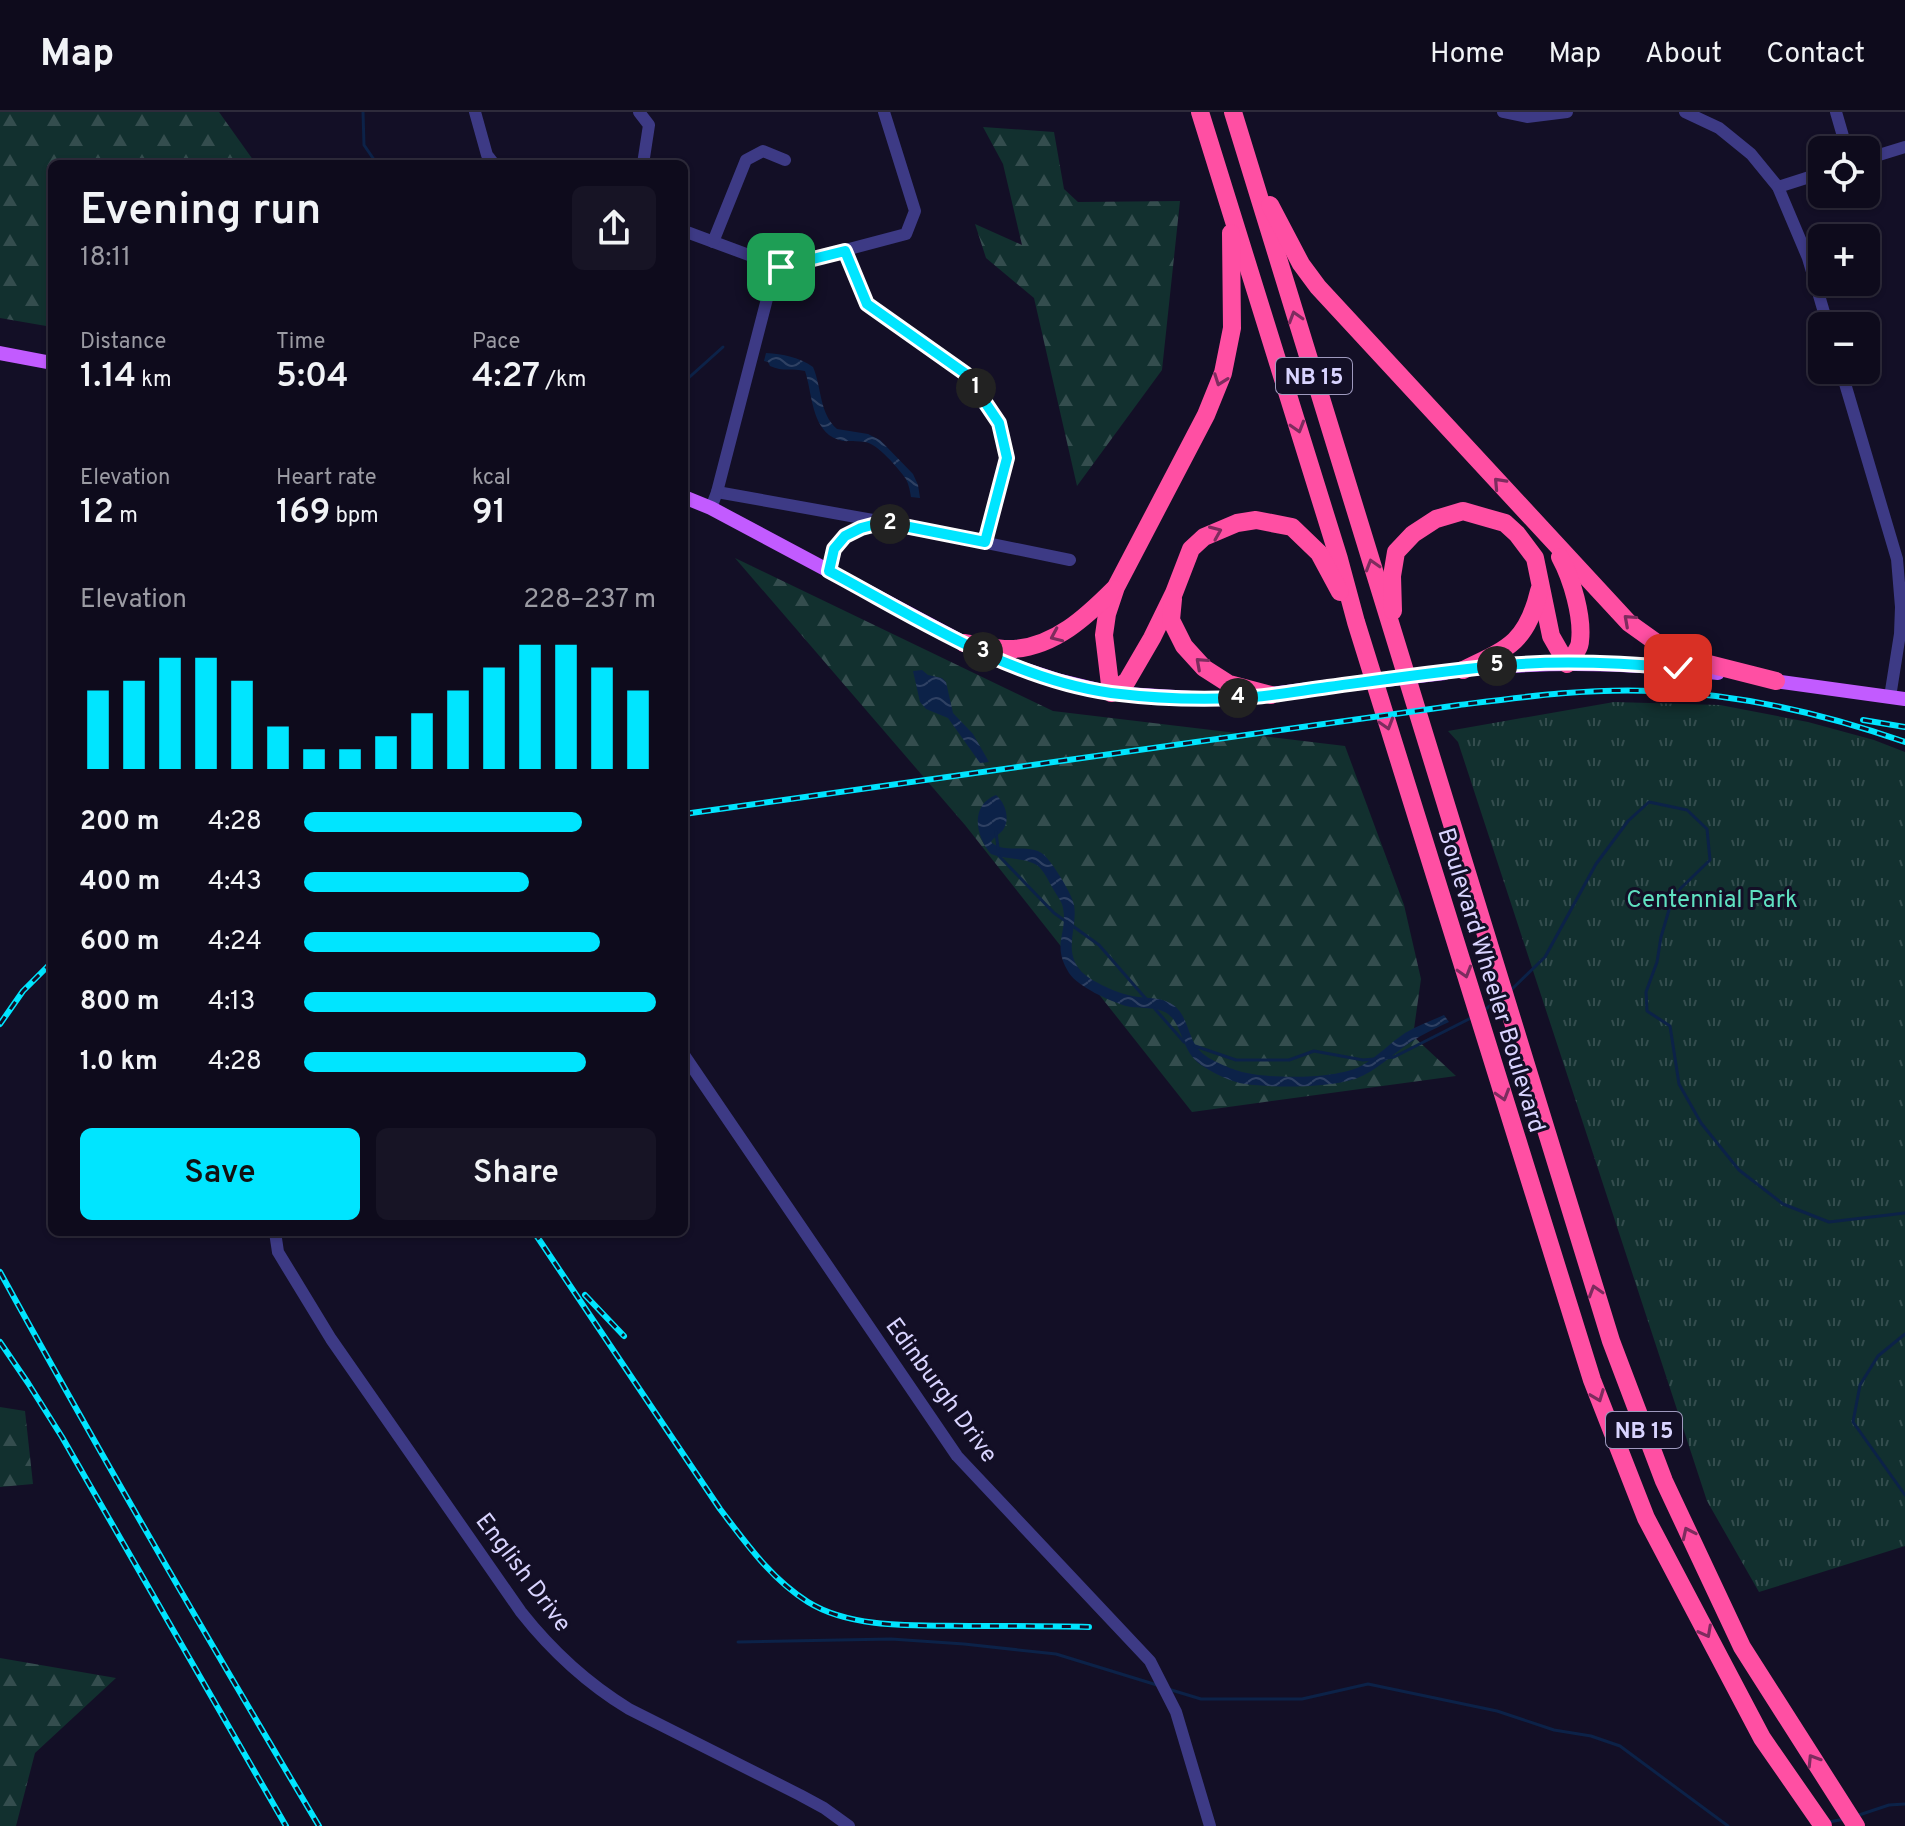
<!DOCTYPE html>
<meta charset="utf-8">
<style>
:root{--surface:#0e0b1c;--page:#171425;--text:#f1f3f6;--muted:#9b9ba3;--line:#2e2b3b;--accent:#00e5ff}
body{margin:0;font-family:Overpass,sans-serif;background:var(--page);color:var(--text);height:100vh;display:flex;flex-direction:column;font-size:30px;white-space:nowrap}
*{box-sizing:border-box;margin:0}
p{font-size:26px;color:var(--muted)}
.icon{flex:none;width:44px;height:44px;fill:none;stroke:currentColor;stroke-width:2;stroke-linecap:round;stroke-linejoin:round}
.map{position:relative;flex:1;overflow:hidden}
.panel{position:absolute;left:48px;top:48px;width:640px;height:1076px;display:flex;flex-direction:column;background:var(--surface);border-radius:12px;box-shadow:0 2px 6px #0004,0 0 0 2px var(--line)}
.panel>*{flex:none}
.controls{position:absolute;left:1808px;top:24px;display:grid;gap:16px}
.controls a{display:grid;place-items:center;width:72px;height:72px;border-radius:12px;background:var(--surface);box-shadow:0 2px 6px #0004,0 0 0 2px var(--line);font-size:40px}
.pin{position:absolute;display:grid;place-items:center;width:68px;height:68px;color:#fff;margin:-34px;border-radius:16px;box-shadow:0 4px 12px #0006}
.km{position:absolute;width:40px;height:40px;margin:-20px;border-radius:50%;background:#222;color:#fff;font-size:22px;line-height:40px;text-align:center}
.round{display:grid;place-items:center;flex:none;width:84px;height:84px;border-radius:12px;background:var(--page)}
.headline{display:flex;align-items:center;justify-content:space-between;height:136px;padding:0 32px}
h1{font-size:44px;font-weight:600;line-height:60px}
.metrics{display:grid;grid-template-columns:repeat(3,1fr);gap:12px;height:136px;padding:8px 32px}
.metrics div{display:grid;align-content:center}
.metrics b{font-size:34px;font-weight:600}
.metrics small{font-size:22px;font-weight:400}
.metrics p{font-size:22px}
.chart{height:224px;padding:16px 32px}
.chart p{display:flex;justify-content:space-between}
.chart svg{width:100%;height:144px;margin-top:8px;stroke:var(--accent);stroke-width:6}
.cta{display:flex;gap:16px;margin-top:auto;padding:16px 32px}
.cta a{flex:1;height:92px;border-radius:12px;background:var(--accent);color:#111;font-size:32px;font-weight:600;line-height:92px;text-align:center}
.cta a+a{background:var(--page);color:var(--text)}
ul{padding:0 32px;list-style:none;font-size:26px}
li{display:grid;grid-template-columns:128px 96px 1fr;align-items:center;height:60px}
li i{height:20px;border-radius:10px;background:var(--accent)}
header{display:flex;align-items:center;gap:48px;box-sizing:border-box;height:112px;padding:0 40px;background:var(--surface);border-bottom:2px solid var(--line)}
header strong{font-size:38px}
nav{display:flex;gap:44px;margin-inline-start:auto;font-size:28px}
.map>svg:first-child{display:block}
.forest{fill:url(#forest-firs)}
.park{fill:url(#park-tufts)}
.water{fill:url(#water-waves)}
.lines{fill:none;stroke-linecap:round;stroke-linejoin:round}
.stream{stroke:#0c2248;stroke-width:3}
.minor{stroke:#3d3a85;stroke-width:12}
.major{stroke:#c25bff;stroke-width:14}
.highway{stroke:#ff4fa3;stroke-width:18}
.rail-casing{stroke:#00e5ff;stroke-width:6}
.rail{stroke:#130f26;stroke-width:3;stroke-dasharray:9;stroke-linecap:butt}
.major-bridge{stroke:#c25bff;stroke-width:14}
.oneway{stroke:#7d2c5e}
.route-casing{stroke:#fff;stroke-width:16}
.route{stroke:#00e5ff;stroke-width:10}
.labels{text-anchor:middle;stroke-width:6;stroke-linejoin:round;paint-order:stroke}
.shield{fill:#130f26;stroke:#9e99be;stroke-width:2}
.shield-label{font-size:22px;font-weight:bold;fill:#d9d4ff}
.park-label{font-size:24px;fill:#5fe0c0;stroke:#130f26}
.street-label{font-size:24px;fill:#d9d4ff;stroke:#130f26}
</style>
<header>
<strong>Map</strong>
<nav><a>Home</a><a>Map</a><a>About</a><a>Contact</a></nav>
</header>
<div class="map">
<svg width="1905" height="1714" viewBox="0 0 1905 1714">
<defs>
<pattern id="forest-firs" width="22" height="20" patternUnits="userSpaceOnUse" patternTransform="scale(2)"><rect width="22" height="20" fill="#12302f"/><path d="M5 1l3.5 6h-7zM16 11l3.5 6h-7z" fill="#344d4e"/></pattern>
<pattern id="park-tufts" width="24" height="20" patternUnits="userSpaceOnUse" patternTransform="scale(2)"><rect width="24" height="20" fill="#12302f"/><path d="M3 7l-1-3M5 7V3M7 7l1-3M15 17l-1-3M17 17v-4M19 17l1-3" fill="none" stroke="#344d4e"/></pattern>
<pattern id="water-waves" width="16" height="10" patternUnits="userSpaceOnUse" patternTransform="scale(2)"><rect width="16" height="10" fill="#0c2248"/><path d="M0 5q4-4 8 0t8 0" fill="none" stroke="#2f4163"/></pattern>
</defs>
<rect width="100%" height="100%" fill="#130f26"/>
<g class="forest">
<path d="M 0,0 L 219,0 L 256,52 L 52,52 L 52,215 L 0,206 Z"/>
<path d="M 983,15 L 1054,20 L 1064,77 L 1078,90 L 1180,89 L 1162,258 L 1077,374 L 1034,186 L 986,146 L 975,112 L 1022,133 L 1003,52 Z"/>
<path d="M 735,446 L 1053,599 L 1345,634 L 1404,793 L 1421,867 L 1413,924 L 1456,964 L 1192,1000 L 965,713 Z"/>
<path d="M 0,1295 L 25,1299 L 33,1372 L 0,1375 Z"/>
<path d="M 0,1546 L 116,1566 L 35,1641 L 16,1714 L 0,1714 Z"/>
</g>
<path class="park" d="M 1614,590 L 1720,593 L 1808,610 L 1874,628 L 1905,640 L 1905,1434 L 1759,1480 L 1707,1389 L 1458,630 L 1448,619 Z"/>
<g class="water">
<path d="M 766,241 C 783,242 799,245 813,255 C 822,276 819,301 837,317 L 868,322 L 880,328 L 913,362 L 918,373 L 920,386 L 911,385 C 910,379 909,373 906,367 C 899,357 877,331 865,330 C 852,328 841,332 829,323 C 811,308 812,280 805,259 C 793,256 783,260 770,254 L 768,250 L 764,249 Z"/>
<path d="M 922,558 L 928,563 L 942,566 L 946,570 L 953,601 L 973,622 L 989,650 L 980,651 L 948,606 L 926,597 L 920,590 L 913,559 Z"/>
<path d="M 996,683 C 1006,691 1012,711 1000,721 C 997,724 993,726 991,730 C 1005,744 1033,728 1047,746 C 1055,755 1072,782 1074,793 C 1078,816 1063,837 1080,858 C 1088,868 1115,880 1128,883 C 1142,887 1157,884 1170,891 C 1190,902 1186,927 1202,941 C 1211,949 1235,959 1247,961 C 1275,967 1336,967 1361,954 C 1377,945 1390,931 1405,921 C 1417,914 1431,909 1444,903 L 1449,910 C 1436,916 1423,922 1411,930 C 1393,941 1376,960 1355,967 C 1327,976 1275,976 1245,972 C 1231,970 1213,961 1201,953 C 1181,939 1183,913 1168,902 C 1157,894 1139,897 1126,894 C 1110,889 1078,875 1069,861 C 1051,832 1068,822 1063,796 C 1062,789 1055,781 1052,775 C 1048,768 1044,759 1038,754 C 1026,745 1005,748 991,742 C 975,724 970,693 996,683 Z"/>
</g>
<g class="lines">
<g class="stream">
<path d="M 363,0 L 364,33 L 377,52"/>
<path d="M 684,270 L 723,235"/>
<path d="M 996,720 L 998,736"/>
<path d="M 999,744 L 1054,801 L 1064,808"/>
<path d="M 1070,812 L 1099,833 L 1147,888"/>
<path d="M 1512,877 L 1545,845 L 1596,752 L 1628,709 L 1649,690 L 1687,698 L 1707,717 L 1710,748 L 1681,776 L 1671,791 L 1661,825 L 1657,850 L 1646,880 L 1647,899 L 1670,914 L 1679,972 L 1701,1011 L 1739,1058 L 1783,1092 L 1829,1110 L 1905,1101"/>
<path d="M 1155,897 L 1184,930"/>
<path d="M 1483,899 L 1499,887"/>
<path d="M 1195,934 L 1236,948 L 1289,948 L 1314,939 L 1363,948 L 1375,947"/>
<path d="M 1386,946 L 1394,945 L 1473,905"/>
<path d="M 1905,1222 L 1878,1244 L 1860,1273 L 1853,1310 L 1905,1383"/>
<path d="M 738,1530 L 891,1527 L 964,1532 L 1056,1542 L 1157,1573"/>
<path d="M 1168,1577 L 1201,1587 L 1302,1587 L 1368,1572 L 1497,1599 L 1554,1618 L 1591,1624 L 1620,1634 L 1728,1714"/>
<path d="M 1856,1704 L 1889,1693 L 1905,1692"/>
<path d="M 1829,1710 L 1845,1707"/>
</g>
<g class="minor">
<path d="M 475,0 L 487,43 L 494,52"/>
<path d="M 639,0 L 649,13 L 643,52"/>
<path d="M 1503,0 L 1527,5 L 1567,0"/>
<path d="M 1685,0 L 1719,16 L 1751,42 L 1778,75 L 1808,146 L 1828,214"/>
<path d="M 1836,0 L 1847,38"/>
<path d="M 1866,47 L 1905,35"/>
<path d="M 1778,75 L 1822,61"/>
<path d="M 684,119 L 781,155 L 906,122 L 915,99 L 884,0"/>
<path d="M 713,130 L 746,48 L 763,39 L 785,48"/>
<path d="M 845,139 L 867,192 L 966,262 L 999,311 L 1007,346 L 985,430"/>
<path d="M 1841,258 L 1897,447 L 1901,495 L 1900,522 L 1890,585"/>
<path d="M 717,380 L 884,410 L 1070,448"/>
<path d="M 711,396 L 717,380 L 776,152"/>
<path d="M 829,459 C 830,453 831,444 834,438 C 841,421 863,416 880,411"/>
<path d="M 684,943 L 957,1344 L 1150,1549 L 1176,1600 L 1210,1714"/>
<path d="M 275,1120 L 278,1140 L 331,1227 L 521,1500 C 551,1538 588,1572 629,1597 L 800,1683 L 824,1696 L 849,1714"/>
</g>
<g class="major">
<path d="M 0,241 L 52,251"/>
<path d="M 684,385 L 711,396 L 964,531 L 1020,556 L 1057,568 L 1111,581 L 1191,586 L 1239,586 L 1326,575"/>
<path d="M 1472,557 C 1554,549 1636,551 1718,561"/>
<path d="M 1767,568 L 1905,587"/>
</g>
<g class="highway">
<path d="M 1200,0 L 1339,447 L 1356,510 L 1592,1268 L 1646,1406 L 1762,1626 L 1823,1714"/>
<path d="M 1233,0 L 1611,1229 L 1664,1369 L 1742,1535 L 1856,1714"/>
<path d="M 1270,93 L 1301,152 L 1318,175 L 1629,511 L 1657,531 L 1685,546 L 1776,569"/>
<path d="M 1231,121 L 1232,216 L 1223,261 L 1206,303 L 1116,475 L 1107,502 L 1104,523 L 1111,581 L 1127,569 L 1152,526 L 1174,481 L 1191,437 L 1204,425 L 1237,411 L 1256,408 L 1292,415 L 1319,441 L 1340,480"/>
<path d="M 1173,487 L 1171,508 L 1184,534 L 1204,556 L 1229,572 L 1271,583"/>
<path d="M 1393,499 L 1392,464 L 1396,440 L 1413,422 L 1436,407 L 1463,399 L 1505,411 L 1517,422 L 1535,446 L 1551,524 L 1567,552 C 1572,545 1580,537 1580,529 C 1583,505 1572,467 1560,445"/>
<path d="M 964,531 C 979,533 998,538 1014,537 C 1055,534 1086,505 1114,477"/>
<path d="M 1463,558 C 1508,537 1527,530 1539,479"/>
</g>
<g class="rail-casing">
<g id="rail">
<path d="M 1863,608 L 1905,615"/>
<path d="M 684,702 L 1459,593 C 1523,585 1588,576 1654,579 C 1739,582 1825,602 1905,630"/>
<path d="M 0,912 L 23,879 L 52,850"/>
<path d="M 534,1120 L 720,1397 C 746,1431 771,1467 808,1490 C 853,1518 921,1513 971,1514 C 1011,1514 1050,1514 1089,1515"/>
<path d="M 0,1160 C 103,1347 210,1531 319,1714"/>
<path d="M 585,1183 L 624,1224"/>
<path d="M 0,1230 L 28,1271 L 62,1325 L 286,1714"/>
</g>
</g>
<use href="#rail" class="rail"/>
<path class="major-bridge" d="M 1326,575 L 1445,561"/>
</g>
<defs><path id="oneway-chevron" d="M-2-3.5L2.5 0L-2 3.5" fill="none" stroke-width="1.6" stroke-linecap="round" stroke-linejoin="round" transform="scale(2)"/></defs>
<g class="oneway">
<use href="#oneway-chevron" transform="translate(1295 205) rotate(-107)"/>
<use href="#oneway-chevron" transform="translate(1220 268) rotate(110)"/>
<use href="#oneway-chevron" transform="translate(1298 315) rotate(73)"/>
<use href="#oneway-chevron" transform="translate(1499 371) rotate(-133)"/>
<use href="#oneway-chevron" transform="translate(1216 420) rotate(-23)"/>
<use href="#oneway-chevron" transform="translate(1372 453) rotate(-107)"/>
<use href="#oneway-chevron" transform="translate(1629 508) rotate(-138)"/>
<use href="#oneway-chevron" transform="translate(1056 524) rotate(156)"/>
<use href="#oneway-chevron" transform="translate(1201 551) rotate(-138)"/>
<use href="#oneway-chevron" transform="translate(1387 612) rotate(73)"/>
<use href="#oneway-chevron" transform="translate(1465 860) rotate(73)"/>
<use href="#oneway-chevron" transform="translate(1503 983) rotate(73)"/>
<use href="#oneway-chevron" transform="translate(1595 1179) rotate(-107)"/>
<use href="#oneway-chevron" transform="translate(1598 1284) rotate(69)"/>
<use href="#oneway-chevron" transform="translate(1688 1421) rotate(-115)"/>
<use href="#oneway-chevron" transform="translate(1706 1520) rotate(62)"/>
<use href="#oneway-chevron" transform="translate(1813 1648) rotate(-122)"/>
</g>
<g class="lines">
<g class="route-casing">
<path id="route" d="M 781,155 L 845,139 L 867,192 L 966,262 L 999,311 L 1007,346 L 985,430 L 884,410 L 861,416 L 845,424 L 834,437 L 829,459 C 917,506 1010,567 1111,581 C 1152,586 1196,588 1238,586 C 1268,585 1298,579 1328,575 C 1388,567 1448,558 1508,553 C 1564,548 1622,551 1678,556"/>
</g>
<use href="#route" class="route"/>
</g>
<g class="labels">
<g class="shield">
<rect x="1276" y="246" width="76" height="36" rx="6"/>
<rect x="1606" y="1300" width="76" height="36" rx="6"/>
</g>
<g class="shield-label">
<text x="1314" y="272">NB 15</text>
<text x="1644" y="1326">NB 15</text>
</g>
<g class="park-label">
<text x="1712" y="795">Centennial Park</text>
</g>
<g class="street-label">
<text transform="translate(1492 868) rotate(73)" y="8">Boulevard Wheeler Boulevard</text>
<text transform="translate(942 1278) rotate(54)" y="8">Edinburgh Drive</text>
<text transform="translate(524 1460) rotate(53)" y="8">English Drive</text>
</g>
</g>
</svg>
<div class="controls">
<a><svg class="icon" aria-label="locate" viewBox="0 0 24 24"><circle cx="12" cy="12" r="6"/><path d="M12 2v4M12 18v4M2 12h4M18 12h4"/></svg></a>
<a>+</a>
<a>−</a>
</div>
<div class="pin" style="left:781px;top:155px;background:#1e9e55"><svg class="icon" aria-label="arrive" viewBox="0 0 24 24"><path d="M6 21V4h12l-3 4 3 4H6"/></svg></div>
<div class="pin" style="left:1678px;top:556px;background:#d93025"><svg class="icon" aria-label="check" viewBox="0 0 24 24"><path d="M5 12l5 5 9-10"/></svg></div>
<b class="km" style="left:976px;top:276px">1</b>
<b class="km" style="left:890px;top:412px">2</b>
<b class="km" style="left:983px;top:540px">3</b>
<b class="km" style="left:1238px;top:586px">4</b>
<b class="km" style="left:1497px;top:554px">5</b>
<section class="panel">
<div class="headline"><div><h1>Evening run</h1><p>18:11</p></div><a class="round"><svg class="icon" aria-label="share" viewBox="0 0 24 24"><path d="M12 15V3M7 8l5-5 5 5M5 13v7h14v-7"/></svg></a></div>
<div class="metrics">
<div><p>Distance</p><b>1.14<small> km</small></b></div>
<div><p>Time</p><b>5:04</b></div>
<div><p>Pace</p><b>4:27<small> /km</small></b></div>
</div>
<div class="metrics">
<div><p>Elevation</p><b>12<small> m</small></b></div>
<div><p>Heart rate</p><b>169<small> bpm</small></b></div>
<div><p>kcal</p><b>91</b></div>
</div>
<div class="chart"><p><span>Elevation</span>228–237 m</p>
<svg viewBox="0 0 160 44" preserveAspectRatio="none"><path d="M5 44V20M15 44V17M25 44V10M35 44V10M45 44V17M55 44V31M65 44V38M75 44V38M85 44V34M95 44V27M105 44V20M115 44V13M125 44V6M135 44V6M145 44V13M155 44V20"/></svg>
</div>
<ul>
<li><b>200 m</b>4:28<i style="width:79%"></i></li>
<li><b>400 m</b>4:43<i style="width:64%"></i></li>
<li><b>600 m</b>4:24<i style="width:84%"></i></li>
<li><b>800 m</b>4:13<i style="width:100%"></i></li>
<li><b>1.0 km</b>4:28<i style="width:80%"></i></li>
</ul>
<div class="cta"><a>Save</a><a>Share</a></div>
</section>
</div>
